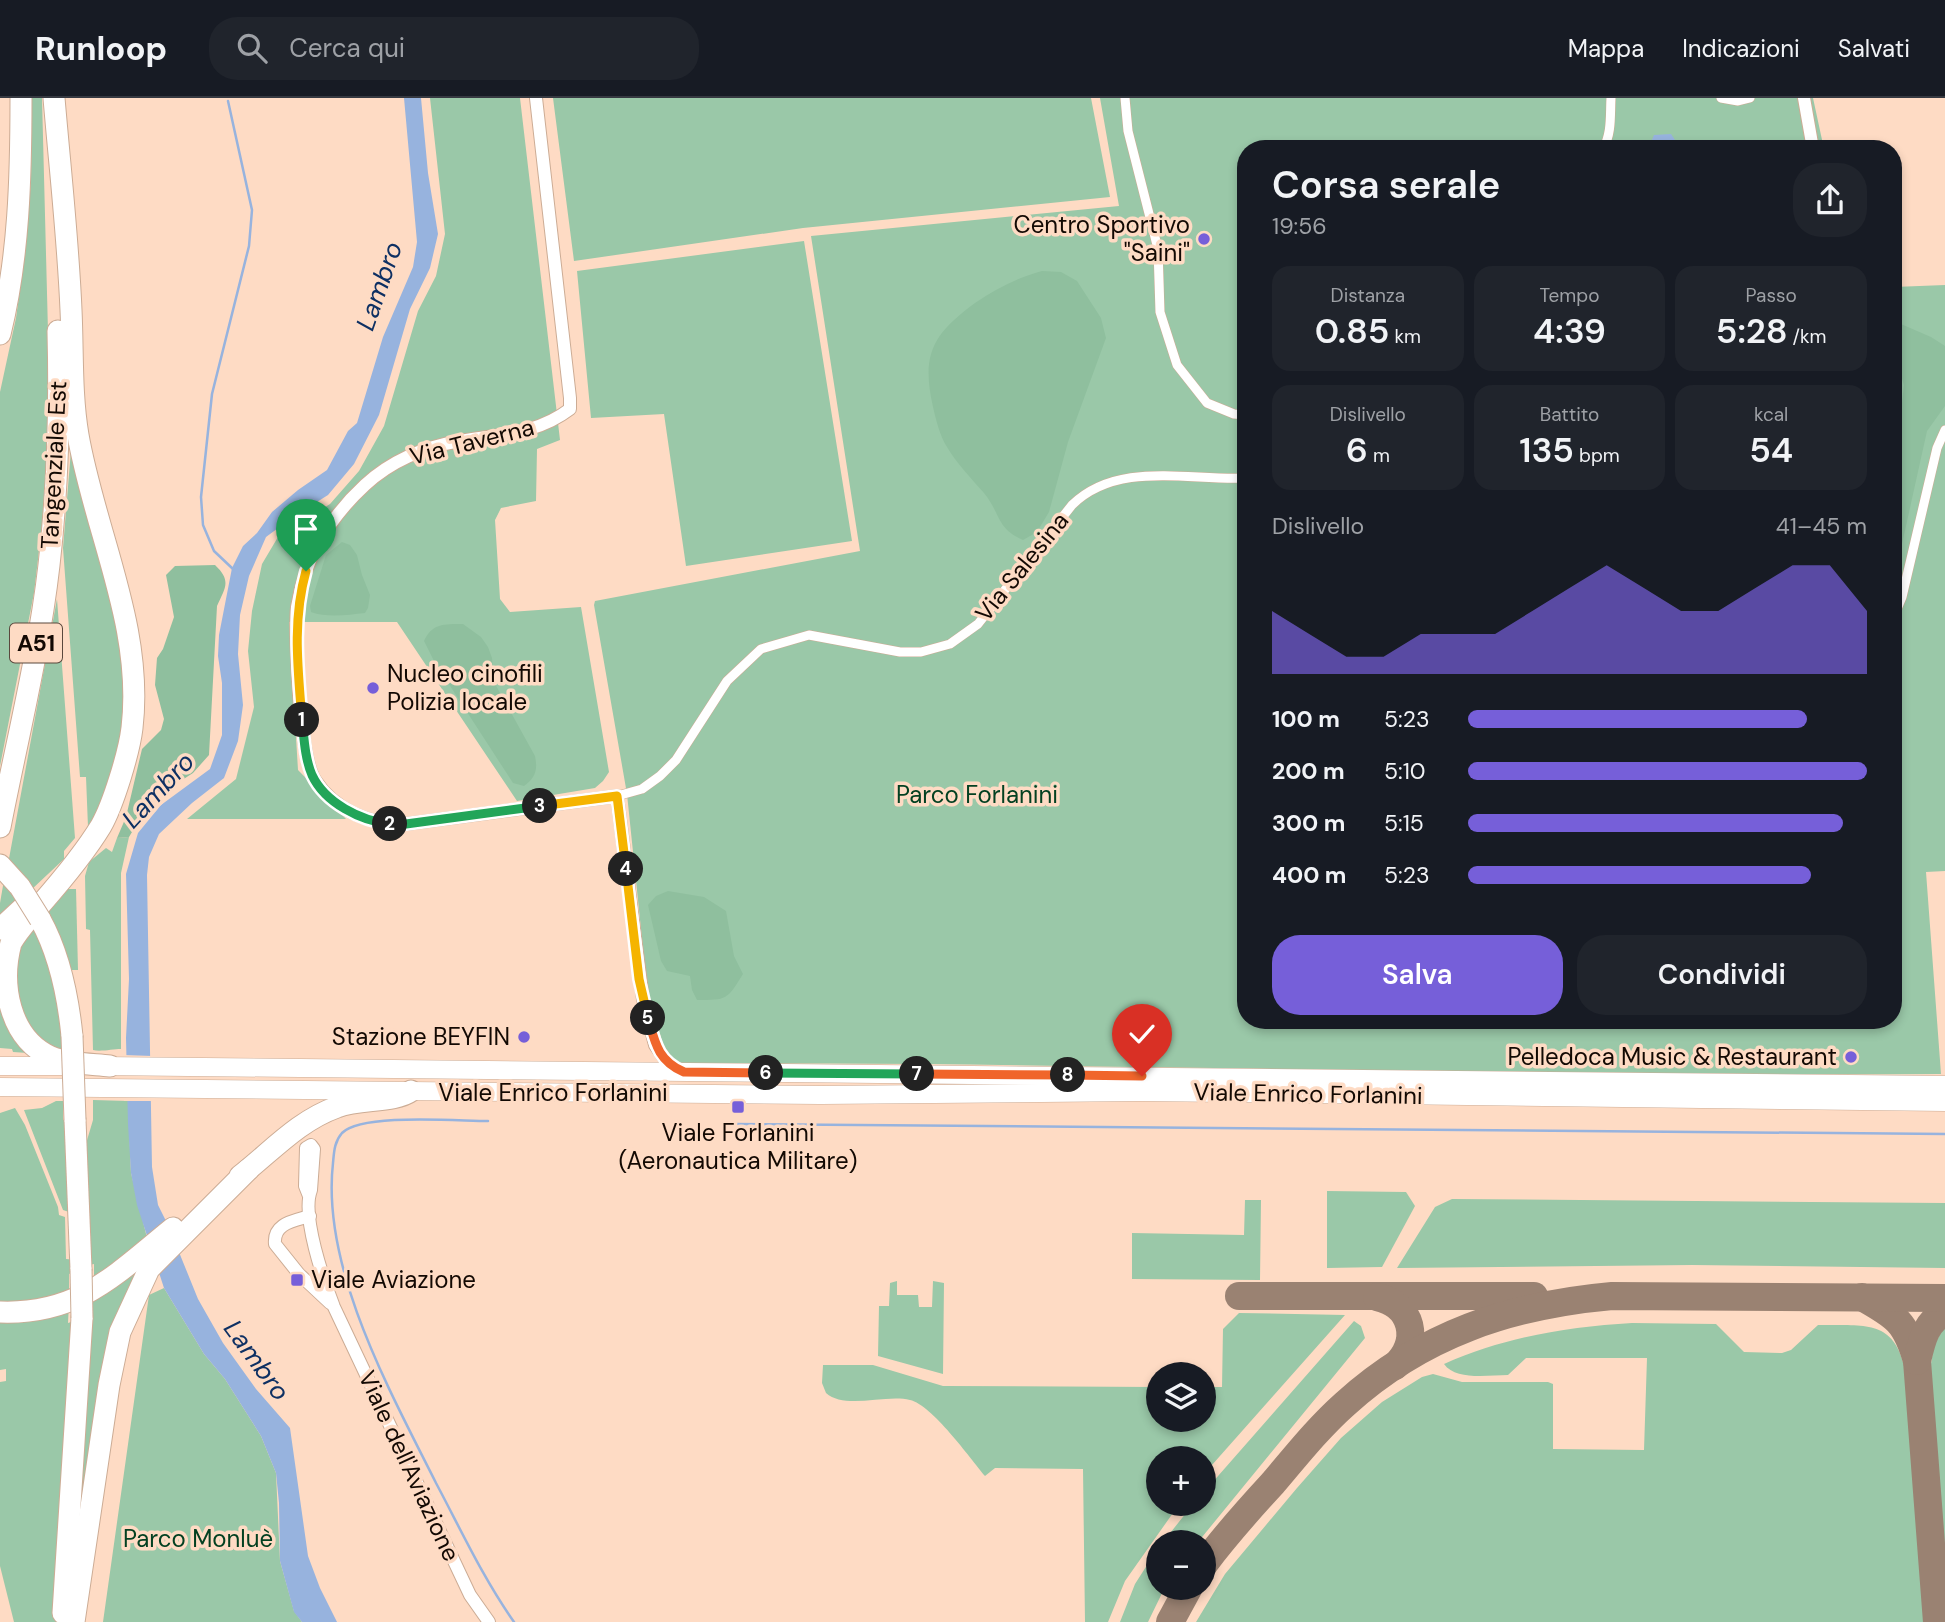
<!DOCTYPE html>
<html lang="it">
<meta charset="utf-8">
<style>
:root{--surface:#171b24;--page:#20242c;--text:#f1f3f6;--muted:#9ea1a6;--line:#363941;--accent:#765fd9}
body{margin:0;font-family:"DM Sans",sans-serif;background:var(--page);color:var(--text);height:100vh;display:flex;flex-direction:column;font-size:26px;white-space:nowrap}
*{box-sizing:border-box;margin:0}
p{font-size:23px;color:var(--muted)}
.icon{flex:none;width:38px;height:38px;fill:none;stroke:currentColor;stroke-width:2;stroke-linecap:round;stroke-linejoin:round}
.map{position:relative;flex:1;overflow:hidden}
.sheet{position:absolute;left:1237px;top:42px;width:665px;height:889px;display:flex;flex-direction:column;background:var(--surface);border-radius:28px;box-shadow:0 4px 10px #0003}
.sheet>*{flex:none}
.buttons{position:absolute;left:1146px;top:1264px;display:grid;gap:14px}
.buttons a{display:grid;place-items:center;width:70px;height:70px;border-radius:50%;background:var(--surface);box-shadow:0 4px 10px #0003;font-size:35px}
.pin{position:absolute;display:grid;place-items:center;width:60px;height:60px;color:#fff;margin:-72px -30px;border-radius:50% 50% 50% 0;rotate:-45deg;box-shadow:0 0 7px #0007}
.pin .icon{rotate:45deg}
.km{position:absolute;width:35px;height:35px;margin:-18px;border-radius:50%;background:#222;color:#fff;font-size:19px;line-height:35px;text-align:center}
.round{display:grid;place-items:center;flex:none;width:74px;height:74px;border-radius:28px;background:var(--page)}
.headline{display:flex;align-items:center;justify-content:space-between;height:119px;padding:0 35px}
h1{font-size:38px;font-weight:600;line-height:52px}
.figures{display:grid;grid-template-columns:repeat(3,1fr);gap:10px;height:119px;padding:7px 35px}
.figures div{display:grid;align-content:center;border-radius:18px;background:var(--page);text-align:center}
.figures b{font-size:35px;font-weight:600}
.figures small{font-size:19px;font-weight:400}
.figures p{font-size:19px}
.chart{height:196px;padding:14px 35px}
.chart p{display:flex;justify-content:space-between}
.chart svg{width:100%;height:126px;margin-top:7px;fill:var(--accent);opacity:.7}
.primary-button{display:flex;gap:14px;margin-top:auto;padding:14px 35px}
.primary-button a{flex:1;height:80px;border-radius:28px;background:var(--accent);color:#fff;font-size:28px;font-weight:600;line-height:80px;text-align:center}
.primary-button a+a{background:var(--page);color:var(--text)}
ul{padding:0 35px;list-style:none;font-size:23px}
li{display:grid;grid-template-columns:112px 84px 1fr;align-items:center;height:52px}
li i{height:18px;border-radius:9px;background:var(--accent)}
header{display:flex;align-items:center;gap:42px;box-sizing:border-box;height:98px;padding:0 35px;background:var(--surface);border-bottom:2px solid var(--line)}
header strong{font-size:33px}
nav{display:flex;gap:38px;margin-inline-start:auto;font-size:24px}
.search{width:490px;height:63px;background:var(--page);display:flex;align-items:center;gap:18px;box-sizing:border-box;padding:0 24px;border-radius:28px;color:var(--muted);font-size:26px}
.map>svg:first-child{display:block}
.green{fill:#9ac8a8}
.forest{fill:#8fbf9e}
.water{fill:#97b3de}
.pier{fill:#fedbc4}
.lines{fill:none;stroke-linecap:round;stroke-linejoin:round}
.stream{stroke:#97b3de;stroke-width:2.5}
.taxiway{stroke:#9a8272;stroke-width:28}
.pedestrian-casing{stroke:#ccac95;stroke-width:10}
.minor-casing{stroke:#ccac95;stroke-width:14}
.primary-casing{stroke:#ccac95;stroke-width:19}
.motorway-casing{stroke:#ccac95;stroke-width:23}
.pedestrian{stroke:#fff;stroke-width:9}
.minor{stroke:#fff;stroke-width:12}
.primary{stroke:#fff;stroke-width:18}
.motorway{stroke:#fff;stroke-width:21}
.motorway-bridge-casing{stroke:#ccac95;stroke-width:23;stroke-linecap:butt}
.motorway-bridge{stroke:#fff;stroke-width:21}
.split-1-casing{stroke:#fff;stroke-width:14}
.split-2-casing{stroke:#fff;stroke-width:14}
.split-3-casing{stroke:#fff;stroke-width:14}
.split-4-casing{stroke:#fff;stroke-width:14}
.split-5-casing{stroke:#fff;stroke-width:14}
.split-6-casing{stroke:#fff;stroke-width:14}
.split-7-casing{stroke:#fff;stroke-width:14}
.split-8-casing{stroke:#fff;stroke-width:14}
.split-9-casing{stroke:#fff;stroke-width:14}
.split-1{stroke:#f5b400;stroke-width:9}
.split-2{stroke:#22a559;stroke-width:9}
.split-3{stroke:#22a559;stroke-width:9}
.split-4{stroke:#f5b400;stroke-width:9}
.split-5{stroke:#f5b400;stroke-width:9}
.split-6{stroke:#f0652b;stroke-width:9}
.split-7{stroke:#22a559;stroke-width:9}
.split-8{stroke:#f0652b;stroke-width:9}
.split-9{stroke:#f0652b;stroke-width:9}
.poi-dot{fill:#765fd9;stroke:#fedbc4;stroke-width:2.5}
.labels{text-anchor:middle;stroke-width:7;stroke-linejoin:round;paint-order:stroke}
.shield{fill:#fedbc4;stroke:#5a483d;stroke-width:2}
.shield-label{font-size:23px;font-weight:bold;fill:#130903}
.poi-label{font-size:24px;fill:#130903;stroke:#fedbc4;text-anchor:end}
.street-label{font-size:24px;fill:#130903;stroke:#fedbc4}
.park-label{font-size:24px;fill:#034021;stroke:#fedbc4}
.water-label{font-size:26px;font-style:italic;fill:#0e3063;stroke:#fedbc4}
</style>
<header>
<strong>Runloop</strong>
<div class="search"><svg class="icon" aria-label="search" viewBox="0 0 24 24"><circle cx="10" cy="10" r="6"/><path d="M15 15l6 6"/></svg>Cerca qui</div>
<nav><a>Mappa</a><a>Indicazioni</a><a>Salvati</a></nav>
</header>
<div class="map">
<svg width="1945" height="1524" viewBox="0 0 1945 1524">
<rect width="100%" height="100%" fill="#fedbc4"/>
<g class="green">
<path d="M 32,0 L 42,0 L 50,312 L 44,410 L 34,495 L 0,668 L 0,294 L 16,220 L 26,148 L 31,82 Z"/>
<path d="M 430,0 L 520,0 L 560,342 L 537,351 L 536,403 L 501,410 L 495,422 L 500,501 L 510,514 L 581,509 L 609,674 L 603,683 L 595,690 L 517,703 L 397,524 L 289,524 L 298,672 L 346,721 L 187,721 L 236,681 L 254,609 L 248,553 L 252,513 L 262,466 L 278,439 L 330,406 L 359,373 L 384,328 L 418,213 L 436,178 L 445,136 Z"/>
<path d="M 553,0 L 1091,0 L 1110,99 L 803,130 L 574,163 Z"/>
<path d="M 1100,0 L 1813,0 L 1824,51 L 1246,51 L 1246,922 L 1894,922 L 1894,189 L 1945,187 L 1945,773 L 1926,774 L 1941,976 C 1699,977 1456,974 1214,970 C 1037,968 860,963 683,967 L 672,963 L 665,954 L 647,889 L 627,696 L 594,507 L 595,503 L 860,453 L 811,138 L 1119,108 Z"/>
<path d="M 804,143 L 852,443 L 686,468 L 664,316 L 591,320 L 577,173 Z"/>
<path d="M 71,352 L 127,544 L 124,648 L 97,715 L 88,729 L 86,679 L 80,679 L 63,450 Z"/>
<path d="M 57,501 L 75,740 L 64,753 L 64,761 L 31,792 L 8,766 Z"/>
<path d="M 129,739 L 121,775 L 121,951 C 113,951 100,954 93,952 L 90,832 L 86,831 L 85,778 L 89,764 L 106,750 L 112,754 L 117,740 Z"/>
<path d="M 4,782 L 20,802 L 0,823 L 0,805 Z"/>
<path d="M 65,791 L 76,791 L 78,872 L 66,872 L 45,815 Z"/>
<path d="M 32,822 L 61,898 L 63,951 L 43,948 L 27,935 L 6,879 Z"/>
<path d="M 0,910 L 8,928 L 28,955 L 13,954 L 12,951 L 0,950 Z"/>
<path d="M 93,1002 L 128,1003 L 131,1075 L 148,1144 L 94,1181 L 94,1166 L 89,1167 L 85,1049 L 93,1022 Z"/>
<path d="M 56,1003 L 63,1003 L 63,1022 L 68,1022 L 72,1115 L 63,1112 L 24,1012 L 42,1010 Z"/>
<path d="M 15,1010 L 25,1027 L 58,1109 L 59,1117 L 65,1119 L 66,1161 L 76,1162 L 77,1173 L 69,1176 L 69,1195 L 62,1198 L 0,1206 L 0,1015 Z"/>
<path d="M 1327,1093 L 1406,1094 L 1415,1108 L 1382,1169 L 1327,1170 Z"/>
<path d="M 1452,1101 L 1945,1105 L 1945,1170 L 1692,1167 L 1397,1170 L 1435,1109 Z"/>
<path d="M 1245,1102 L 1261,1102 L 1260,1182 L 1132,1181 L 1132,1135 L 1244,1137 Z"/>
<path d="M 143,1162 L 73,1467 L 93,1198 Z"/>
<path d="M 897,1183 L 897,1197 L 918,1197 L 919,1209 L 932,1209 L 933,1183 L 944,1185 L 943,1276 L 878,1258 L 879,1208 L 889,1208 L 890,1185 Z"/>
<path d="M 164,1190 L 204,1256 L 225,1281 L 261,1338 L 276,1375 L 280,1463 L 294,1513 L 302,1524 L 103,1524 L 149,1197 Z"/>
<path d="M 69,1205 L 68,1225 L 77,1222 L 59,1524 L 14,1524 L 0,1468 L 0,1284 L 6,1283 L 6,1271 L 0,1272 L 0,1219 Z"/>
<path d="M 1239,1215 L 1345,1217 L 1204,1376 L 1204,1360 L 1158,1360 L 1158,1405 L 1180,1405 L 1125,1483 L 1108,1524 L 1085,1524 L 1083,1371 L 995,1370 L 985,1378 C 970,1360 932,1307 910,1302 C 885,1296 845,1312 826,1295 L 822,1285 L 823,1267 L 873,1267 L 943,1288 L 1158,1289 L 1158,1321 L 1204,1321 L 1204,1289 L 1222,1289 L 1223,1231 Z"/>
<path d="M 1354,1223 L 1361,1228 L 1365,1240 L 1198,1444 L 1163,1444 L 1194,1405 L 1204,1405 L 1204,1394 Z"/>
<path d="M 1632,1225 L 1716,1226 L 1744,1254 L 1782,1255 L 1791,1252 L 1818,1227 C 1869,1228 1897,1220 1907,1282 L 1925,1524 L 1196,1524 L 1225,1476 L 1297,1390 L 1341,1340 L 1382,1304 L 1422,1279 L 1433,1276 L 1462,1284 L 1548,1284 L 1553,1286 L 1553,1351 L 1644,1352 L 1647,1260 L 1526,1260 L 1508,1277 C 1489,1277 1456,1283 1444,1266 C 1505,1239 1566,1229 1632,1225 Z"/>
<path d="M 1943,1231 L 1945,1231 L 1945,1483 L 1929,1278 L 1934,1247 Z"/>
<path d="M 1158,1450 L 1158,1489 L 1165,1489 L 1148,1524 L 1120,1524 L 1135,1486 Z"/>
</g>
<g class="forest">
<path d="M 1042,173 L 1061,174 L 1077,183 L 1101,220 L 1106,240 L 1068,344 L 1049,414 L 1037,434 L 1023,442 C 996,430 1001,416 984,395 C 971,380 957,366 947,349 C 940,338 936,322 933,309 C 921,256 933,236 975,205 C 997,190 1017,180 1042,173 Z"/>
<path d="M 1894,223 L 1931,239 L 1945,248 L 1945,308 L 1927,333 L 1898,464 L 1894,472 L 1894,328 L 1901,313 L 1904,287 L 1894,255 Z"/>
<path d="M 342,444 L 350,447 L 357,457 L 362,477 L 370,497 L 368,510 L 365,515 C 348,517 327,520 311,514 L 310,508 L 326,457 Z"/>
<path d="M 215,467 C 232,483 225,490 217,508 L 209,657 L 193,675 L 154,700 L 150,711 L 141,719 L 129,739 L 117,740 L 126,719 L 142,651 L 161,632 L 164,621 L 155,587 L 157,560 L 163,551 L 174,519 L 166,477 L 175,468 Z"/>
<path d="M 463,526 L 481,539 L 488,549 L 492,560 L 494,584 L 535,658 C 538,673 535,680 524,688 L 513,685 L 434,563 L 424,543 C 432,525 445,526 463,526 Z"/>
<path d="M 668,793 L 704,799 L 726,813 L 734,858 L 743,876 C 727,902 727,902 697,902 L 692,892 L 690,878 L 667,873 L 661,863 L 648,807 L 656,798 Z"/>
</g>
<g class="water">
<path d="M 404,0 L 421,0 L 428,75 L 438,136 L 430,170 L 410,211 L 379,317 L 354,366 L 328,397 L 293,419 L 266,439 L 249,478 L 240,517 L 238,556 L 243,607 L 238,643 L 224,680 L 192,705 L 159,736 L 149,759 L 147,777 L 152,1069 L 158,1107 L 168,1127 L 198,1201 L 223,1245 L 256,1291 L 290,1330 L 308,1458 L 320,1490 L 337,1524 L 302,1524 L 294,1514 L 280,1463 L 279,1405 L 276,1375 L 261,1338 L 225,1281 L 204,1256 L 164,1190 L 137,1107 L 131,1075 L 128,1026 L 126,940 L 129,881 L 126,776 L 138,735 L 161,707 L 210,671 L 222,637 L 222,585 L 218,558 L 219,537 L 232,470 L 243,448 L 257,435 L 272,414 L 298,392 L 327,372 L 348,333 L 357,325 L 383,239 L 413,169 L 417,144 Z"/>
<path d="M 1671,36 L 1681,51 L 1648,51 L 1654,37 Z"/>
</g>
<path class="pier" d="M 123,957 L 153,958 L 153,1003 L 124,1003 Z"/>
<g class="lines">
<g class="stream">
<path d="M 228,3 L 252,112 L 249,148 L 212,296 L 201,399 L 203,427 L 214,453 L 233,471"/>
<path d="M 488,1023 C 457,1023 362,1015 342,1035 C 334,1044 334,1055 333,1065 C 321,1170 390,1293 436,1385 C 461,1432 483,1480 514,1524"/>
<path d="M 732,1026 L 1945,1036"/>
</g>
<g class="taxiway">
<path d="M 1239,1198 L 1534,1198"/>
<path d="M 1377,1199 C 1413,1207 1421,1243 1395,1268"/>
<path d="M 1862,1199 C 1896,1218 1906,1224 1917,1263 L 1937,1524"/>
<path d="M 1917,1263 C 1922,1242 1925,1225 1945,1214"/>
<path d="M 1204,1466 C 1225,1438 1249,1411 1273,1385 C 1296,1358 1318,1330 1345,1306 C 1422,1236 1511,1207 1612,1198 L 1945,1200"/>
<path d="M 1170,1524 L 1189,1489"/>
</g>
<g class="pedestrian-casing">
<g id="pedestrian">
<path d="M 1125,0 L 1128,33 L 1158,151 L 1160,214 L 1177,267 L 1207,305 L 1234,316 L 1246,317"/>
<path d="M 1721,0 L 1738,3 L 1750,0"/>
<path d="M 1603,51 C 1612,35 1610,18 1611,0"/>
<path d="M 1894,518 L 1902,499 L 1937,350 L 1945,332"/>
<path d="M 617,698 L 642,691 L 660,678 L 676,662 L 727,583 L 761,551 L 809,537 L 900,554 L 921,554 L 950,546 L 978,526 L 1072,407 C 1118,362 1189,383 1246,380"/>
</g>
</g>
<g class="minor-casing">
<g id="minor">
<path d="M 536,0 L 570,300 L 570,311 C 536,337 499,336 460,343 C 424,349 392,362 365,387 C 340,410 317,441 306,473 C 302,485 299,497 297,509 C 294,539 300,660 315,682 C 335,713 371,727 406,726 L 617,698 L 643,901 L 655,947 L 669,967 L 680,973"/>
<path d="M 1804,0 L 1813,51"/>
<path d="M 309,1098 L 305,1088 L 306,1050 L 311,1047 L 314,1051 L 311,1092 C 301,1118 324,1183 334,1209 L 470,1497 L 489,1524"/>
<path d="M 310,1118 C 294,1123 273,1125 275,1146 L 299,1176 L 330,1205"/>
</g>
</g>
<g class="primary-casing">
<g id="primary">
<path d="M 0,968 L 70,968"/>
<path d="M 98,968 L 1945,987"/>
<path d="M 0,989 L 821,997 L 1142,994 L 1945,1004"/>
</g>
</g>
<g class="motorway-casing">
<g id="motorway">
<path d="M 54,0 C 60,71 68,141 71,212 C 73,253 71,296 78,337 C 95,435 144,529 132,630 C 129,655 113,707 101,728 C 84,756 62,782 41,806 C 31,819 19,831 11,845 C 0,886 9,940 51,959 C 68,966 91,966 110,968"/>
<path d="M 0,236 C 19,159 21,79 21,0"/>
<path d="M 0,729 C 17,642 39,555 49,467 C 58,389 60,312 58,233"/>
<path d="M 0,767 L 20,789"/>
<path d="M 40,821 C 60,857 68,898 72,938"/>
<path d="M 0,831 L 26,807"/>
<path d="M 75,1022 L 81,1171"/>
<path d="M 240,1078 C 272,1053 298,1023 337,1009 C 360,1000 394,1005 411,993"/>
<path d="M 0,1214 C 79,1217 116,1176 173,1130"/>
<path d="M 63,1515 L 82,1220"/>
<path d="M 74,1524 L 109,1287 L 120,1234 L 149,1171 L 249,1071"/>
</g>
</g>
<use href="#pedestrian" class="pedestrian"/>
<use href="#minor" class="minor"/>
<use href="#primary" class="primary"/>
<use href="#motorway" class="motorway"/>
<g class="motorway-bridge-casing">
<g id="motorway-bridge">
<path d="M 20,789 L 40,821"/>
<path d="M 72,938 L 75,1022"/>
<path d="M 81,1171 L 82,1220"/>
</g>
</g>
<use href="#motorway-bridge" class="motorway-bridge"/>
</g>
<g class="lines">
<g class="split-1-casing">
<path id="split-1" d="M 302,622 C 298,571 292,523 306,473"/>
</g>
<g class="split-2-casing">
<path id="split-2" d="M 302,622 C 304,640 305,661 312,677 C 325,705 361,723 390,726"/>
</g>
<g class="split-3-casing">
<path id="split-3" d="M 390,726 L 406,726 L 540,708"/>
</g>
<g class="split-4-casing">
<path id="split-4" d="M 540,708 L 617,698 L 626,771"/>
</g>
<g class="split-5-casing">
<path id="split-5" d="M 626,771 L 639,881 L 648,920"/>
</g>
<g class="split-6-casing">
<path id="split-6" d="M 648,920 C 655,945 658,963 684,974 L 766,975"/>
</g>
<g class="split-7-casing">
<path id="split-7" d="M 766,975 L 917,976"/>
</g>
<g class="split-8-casing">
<path id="split-8" d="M 917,976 L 1068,977"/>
</g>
<g class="split-9-casing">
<path id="split-9" d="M 1068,977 L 1142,978"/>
</g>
<use href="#split-1" class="split-1"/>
<use href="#split-2" class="split-2"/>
<use href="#split-3" class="split-3"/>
<use href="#split-4" class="split-4"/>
<use href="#split-5" class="split-5"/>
<use href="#split-6" class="split-6"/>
<use href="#split-7" class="split-7"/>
<use href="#split-8" class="split-8"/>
<use href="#split-9" class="split-9"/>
</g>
<g class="poi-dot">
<circle cx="1204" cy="141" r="7"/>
<circle cx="373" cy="590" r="7"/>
<circle cx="524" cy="939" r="7"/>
<circle cx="1851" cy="959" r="7"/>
<rect x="731" y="1002" width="14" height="14" rx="3.5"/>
<rect x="290" y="1175" width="14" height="14" rx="3.5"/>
</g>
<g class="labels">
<rect class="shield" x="10" y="525.5" width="52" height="39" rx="5"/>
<g class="shield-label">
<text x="36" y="553">A51</text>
</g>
<g class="poi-label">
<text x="1190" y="135">Centro Sportivo<tspan x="1190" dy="28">"Saini"</tspan></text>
<text x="387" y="584" text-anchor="start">Nucleo cinofili<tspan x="387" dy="28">Polizia locale</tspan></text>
<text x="510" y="947">Stazione BEYFIN</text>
<text x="1837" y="967">Pelledoca Music &amp; Restaurant</text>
<text x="738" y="1043" text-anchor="middle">Viale Forlanini<tspan x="738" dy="28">(Aeronautica Militare)</tspan></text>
<text x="311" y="1190" text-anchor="start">Viale Aviazione</text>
</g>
<g class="street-label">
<text transform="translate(472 344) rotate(-14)" y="8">Via Taverna</text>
<text transform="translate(54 367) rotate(-87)" y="8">Tangenziale Est</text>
<text transform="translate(1022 469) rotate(-51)" y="8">Via Salesina</text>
<text x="553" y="1003">Viale Enrico Forlanini</text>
<text transform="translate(1308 996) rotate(1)" y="8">Viale Enrico Forlanini</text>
<text transform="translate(409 1368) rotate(65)" y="8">Viale dell'Aviazione</text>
</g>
<g class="park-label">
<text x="977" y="705">Parco Forlanini</text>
<text x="198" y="1449">Parco Monluè</text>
</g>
<g class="water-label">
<text transform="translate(379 188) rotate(-71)" y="9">Lambro</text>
<text transform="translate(158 692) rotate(-47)" y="9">Lambro</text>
<text transform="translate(257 1262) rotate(54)" y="9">Lambro</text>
</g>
</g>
</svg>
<div class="buttons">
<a><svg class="icon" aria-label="layers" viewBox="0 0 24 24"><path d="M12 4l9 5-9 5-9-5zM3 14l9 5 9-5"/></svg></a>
<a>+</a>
<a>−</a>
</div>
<div class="pin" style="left:306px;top:473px;background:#1e9e55"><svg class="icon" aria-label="arrive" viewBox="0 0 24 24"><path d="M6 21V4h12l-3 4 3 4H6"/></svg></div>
<div class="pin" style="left:1142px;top:978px;background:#d93025"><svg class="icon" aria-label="check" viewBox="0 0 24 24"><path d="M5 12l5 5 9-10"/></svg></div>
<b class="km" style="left:302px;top:622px">1</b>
<b class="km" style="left:390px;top:726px">2</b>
<b class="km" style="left:540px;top:708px">3</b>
<b class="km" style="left:626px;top:771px">4</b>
<b class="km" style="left:648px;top:920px">5</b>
<b class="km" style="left:766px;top:975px">6</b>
<b class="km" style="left:917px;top:976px">7</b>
<b class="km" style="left:1068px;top:977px">8</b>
<section class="sheet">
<div class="headline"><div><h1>Corsa serale</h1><p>19:56</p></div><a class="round"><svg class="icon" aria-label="share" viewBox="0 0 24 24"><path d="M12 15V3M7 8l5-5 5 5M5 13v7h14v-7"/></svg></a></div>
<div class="figures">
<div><p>Distanza</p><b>0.85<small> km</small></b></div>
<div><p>Tempo</p><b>4:39</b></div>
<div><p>Passo</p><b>5:28<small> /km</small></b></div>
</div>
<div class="figures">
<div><p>Dislivello</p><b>6<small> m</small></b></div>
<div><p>Battito</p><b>135<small> bpm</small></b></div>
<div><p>kcal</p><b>54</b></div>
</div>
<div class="chart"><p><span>Dislivello</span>41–45 m</p>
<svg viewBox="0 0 160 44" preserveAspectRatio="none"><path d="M0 44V22L10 30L20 38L30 38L40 30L50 30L60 30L70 22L80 14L90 6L100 14L110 22L120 22L130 14L140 6L150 6L160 22V44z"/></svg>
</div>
<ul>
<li><b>100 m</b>5:23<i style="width:85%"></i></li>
<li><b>200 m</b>5:10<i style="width:100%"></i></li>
<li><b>300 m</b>5:15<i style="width:94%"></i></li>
<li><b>400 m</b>5:23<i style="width:86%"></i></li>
</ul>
<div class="primary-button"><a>Salva</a><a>Condividi</a></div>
</section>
</div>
